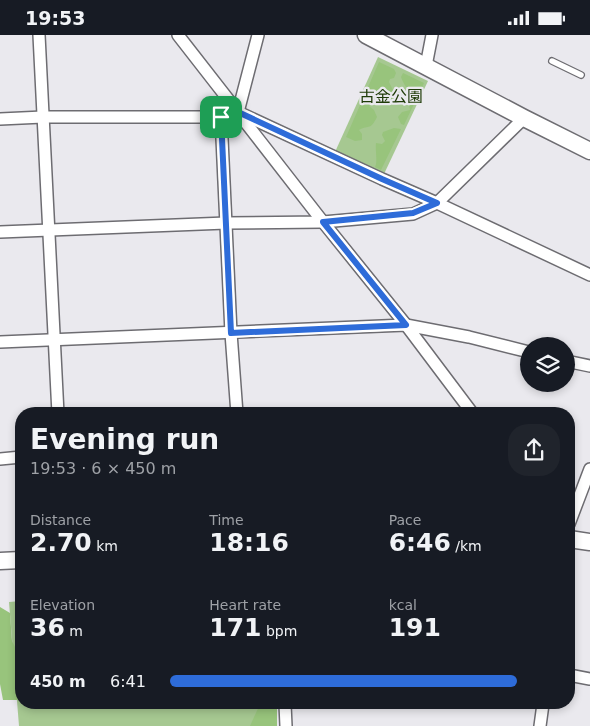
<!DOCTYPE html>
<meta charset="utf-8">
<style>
:root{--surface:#171b24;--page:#20242c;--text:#f1f3f6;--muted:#9ea1a6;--accent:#2e6cd9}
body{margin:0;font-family:"DejaVu Sans","Noto Sans JP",sans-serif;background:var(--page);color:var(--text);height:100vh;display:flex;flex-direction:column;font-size:19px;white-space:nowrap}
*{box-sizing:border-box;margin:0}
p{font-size:16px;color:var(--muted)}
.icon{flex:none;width:28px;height:28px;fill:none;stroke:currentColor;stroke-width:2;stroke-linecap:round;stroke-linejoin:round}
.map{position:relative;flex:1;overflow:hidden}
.panel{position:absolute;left:15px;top:372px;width:560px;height:302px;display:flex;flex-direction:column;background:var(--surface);border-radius:20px;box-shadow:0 2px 8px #0003}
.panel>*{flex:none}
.controls{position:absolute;left:520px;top:302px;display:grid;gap:10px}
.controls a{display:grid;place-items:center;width:55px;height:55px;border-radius:50%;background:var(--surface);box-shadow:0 2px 8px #0003;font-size:25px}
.pin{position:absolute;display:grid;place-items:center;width:42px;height:42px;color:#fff;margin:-21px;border-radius:10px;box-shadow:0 2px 8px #0006}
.round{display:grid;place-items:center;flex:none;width:52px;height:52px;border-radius:20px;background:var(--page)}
.overview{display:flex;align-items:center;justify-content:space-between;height:85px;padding:0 15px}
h1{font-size:28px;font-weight:600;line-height:38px}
.metrics{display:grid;grid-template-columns:repeat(3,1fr);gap:8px;height:85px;padding:5px 15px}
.metrics div{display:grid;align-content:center}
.metrics b{font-size:25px;font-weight:600}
.metrics small{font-size:14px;font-weight:400}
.metrics p{font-size:14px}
ul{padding:0 15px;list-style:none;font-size:16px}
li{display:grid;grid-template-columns:80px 60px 1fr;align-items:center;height:38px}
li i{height:12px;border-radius:6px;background:var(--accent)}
.status{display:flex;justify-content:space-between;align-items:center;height:35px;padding:0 25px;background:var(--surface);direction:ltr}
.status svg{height:14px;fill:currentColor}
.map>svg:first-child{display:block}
.green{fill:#a6c891}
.forest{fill:#98c47c}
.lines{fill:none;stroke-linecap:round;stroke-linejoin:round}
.lane-casing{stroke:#6d6c71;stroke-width:8}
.street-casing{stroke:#6d6c71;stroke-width:14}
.secondary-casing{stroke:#6d6c71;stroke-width:19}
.lane{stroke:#fff;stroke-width:5.5}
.street{stroke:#fff;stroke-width:11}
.secondary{stroke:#fff;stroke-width:16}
.route-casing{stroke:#fff;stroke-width:10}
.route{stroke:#2e6cd9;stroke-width:6}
.labels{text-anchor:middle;stroke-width:4.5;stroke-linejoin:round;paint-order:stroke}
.park-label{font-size:16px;fill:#203c09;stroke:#eae9ee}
</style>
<div class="status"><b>19:53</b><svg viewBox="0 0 49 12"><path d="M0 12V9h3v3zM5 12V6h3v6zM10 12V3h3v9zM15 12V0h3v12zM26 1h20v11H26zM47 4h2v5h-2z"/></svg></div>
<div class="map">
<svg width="590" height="691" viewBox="0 0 590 691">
<rect width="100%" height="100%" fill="#eae9ee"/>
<g class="green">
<path d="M 378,22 L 428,46 L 384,139 L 335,117 Z"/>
<path d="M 21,566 L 21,669 L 260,669 L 261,691 L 19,691 L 9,567 Z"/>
</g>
<g class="forest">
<path d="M 379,27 L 394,34 L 396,38 L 394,43 L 390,44 L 389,47 L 396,61 L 394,69 C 387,72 380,71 373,68 L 369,71 L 374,75 L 377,82 C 370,96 370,89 359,95 L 362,99 L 362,105 L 355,106 L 346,102 Z"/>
<path d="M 403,38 L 424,48 L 404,90 L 401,89 L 398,82 L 402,77 L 410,75 L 409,69 L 413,68 C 413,58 404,52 401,42 Z"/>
<path d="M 394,93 L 401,94 L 381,135 L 375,132 C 378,127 375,116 376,108 L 382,109 L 385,106 L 382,100 L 383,97 Z"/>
<path d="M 0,572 L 10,578 L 12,606 L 21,624 L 21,662 L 17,665 L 3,665 L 0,649 Z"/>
<path d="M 260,669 L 277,669 L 277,691 L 250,691 Z"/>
</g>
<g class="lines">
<g class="lane-casing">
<path id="lane" d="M 552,26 L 581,40"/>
</g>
<g class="street-casing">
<g id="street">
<path d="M 39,0 L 58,379"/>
<path d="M 178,0 L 238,77 L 258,0"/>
<path d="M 426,31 L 432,0"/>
<path d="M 239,79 L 323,187 L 406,290 L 473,379"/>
<path d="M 221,82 L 231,298 L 237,379"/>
<path d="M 0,84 L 43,82 L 221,82 L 238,77 L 382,144 L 437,168 L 590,240"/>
<path d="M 0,197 L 226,188 L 323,187 L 413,179 L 437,168 L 524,83"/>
<path d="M 0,307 L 406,290 L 469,302 L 529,317"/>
<path d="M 566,326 L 590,331"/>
<path d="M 0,424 L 21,422"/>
<path d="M 569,489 L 590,434"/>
<path d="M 569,640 L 590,644"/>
<path d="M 285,669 L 286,691"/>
<path d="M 540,691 L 543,669"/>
</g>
</g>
<g class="secondary-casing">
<g id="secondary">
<path d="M 366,0 L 524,83 L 590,116"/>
<path d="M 569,504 L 590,507"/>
<path d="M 0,526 L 21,525"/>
</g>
</g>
<use href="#lane" class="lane"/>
<use href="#street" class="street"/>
<use href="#secondary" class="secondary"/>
</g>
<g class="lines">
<g class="route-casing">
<path id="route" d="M 238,77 L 382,144 L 437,168 L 413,178 L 323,187 L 406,290 L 231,298 L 221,82 Z"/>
</g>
<use href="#route" class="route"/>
</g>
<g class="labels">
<g class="park-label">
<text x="391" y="67">古金公園</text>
</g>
</g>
</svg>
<div class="controls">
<a><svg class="icon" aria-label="layers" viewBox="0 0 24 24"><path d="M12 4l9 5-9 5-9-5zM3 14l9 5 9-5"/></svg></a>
</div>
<div class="pin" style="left:221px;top:82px;background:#1e9e55"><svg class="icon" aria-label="arrive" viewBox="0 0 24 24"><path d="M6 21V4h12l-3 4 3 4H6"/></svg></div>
<section class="panel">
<div class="overview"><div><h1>Evening run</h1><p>19:53 · 6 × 450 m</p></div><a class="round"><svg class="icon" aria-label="share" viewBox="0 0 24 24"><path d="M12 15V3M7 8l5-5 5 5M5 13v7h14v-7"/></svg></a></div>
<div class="metrics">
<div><p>Distance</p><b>2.70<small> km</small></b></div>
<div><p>Time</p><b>18:16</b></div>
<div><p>Pace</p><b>6:46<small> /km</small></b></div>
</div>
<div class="metrics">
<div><p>Elevation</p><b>36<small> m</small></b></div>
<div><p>Heart rate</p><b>171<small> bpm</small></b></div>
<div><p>kcal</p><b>191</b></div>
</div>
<ul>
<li><b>450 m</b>6:41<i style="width:89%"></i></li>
</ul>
</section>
</div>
